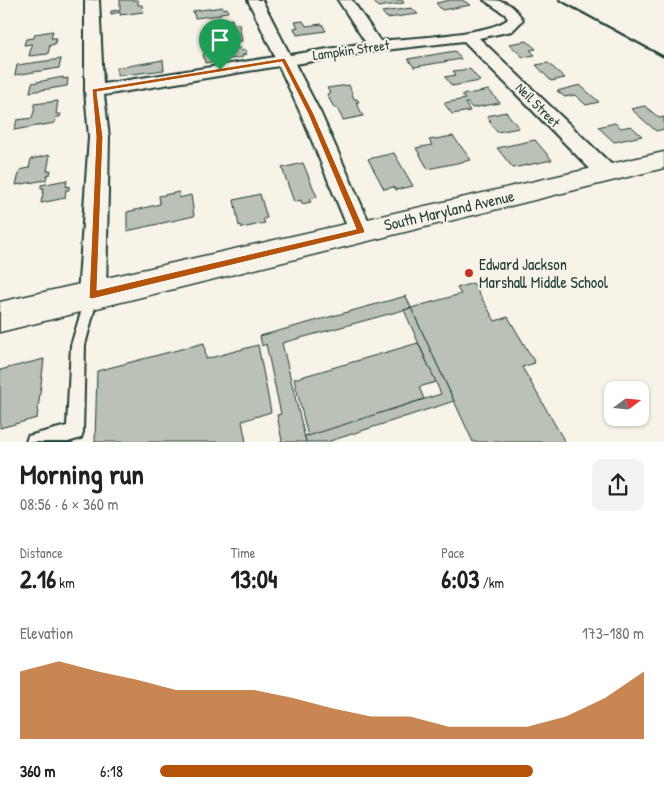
<!DOCTYPE html>
<meta charset="utf-8">
<style>
:root{--surface:#fff;--page:#f2f2f2;--text:#202124;--muted:#757577;--accent:#b45309}
body{margin:0;font-family:"Patrick Hand",sans-serif;background:var(--page);color:var(--text);height:100vh;display:flex;flex-direction:column;font-size:19px;white-space:nowrap}
*{box-sizing:border-box;margin:0}
p{font-size:16px;color:var(--muted)}
.icon{flex:none;width:28px;height:28px;fill:none;stroke:currentColor;stroke-width:2;stroke-linecap:round;stroke-linejoin:round}
.map{position:relative;height:442px;overflow:hidden}
.drawer{display:flex;flex-direction:column;background:var(--surface);flex:1}
.drawer>*{flex:none}
.needle{width:32px;rotate:74deg}
.buttons{position:absolute;left:604px;top:381px;display:grid;gap:10px}
.buttons a{display:grid;place-items:center;width:45px;height:45px;border-radius:10px;background:var(--surface);box-shadow:0 1px 4px #0004;font-size:25px}
.pin{position:absolute;display:grid;place-items:center;width:42px;height:42px;color:#fff;margin:-51px -21px;border-radius:50% 50% 50% 0;rotate:-45deg;box-shadow:0 0 5px #0007}
.pin .icon{rotate:45deg}
.round{display:grid;place-items:center;flex:none;width:52px;height:52px;border-radius:10px;background:var(--page)}
.head{display:flex;align-items:center;justify-content:space-between;height:85px;padding:0 20px}
h1{font-size:28px;font-weight:800;line-height:38px}
.stats{display:grid;grid-template-columns:repeat(3,1fr);gap:8px;height:85px;padding:5px 20px}
.stats div{display:grid;align-content:center}
.stats b{font-size:25px;font-weight:800}
.stats small{font-size:14px;font-weight:400}
.stats p{font-size:14px}
.chart{height:140px;padding:10px 20px}
.chart p{display:flex;justify-content:space-between}
.chart svg{width:100%;height:90px;margin-top:5px;fill:var(--accent);opacity:.7}
ul{padding:0 20px;list-style:none;font-size:16px}
li{display:grid;grid-template-columns:80px 60px 1fr;align-items:center;height:38px}
li i{height:12px;border-radius:6px;background:var(--accent)}
.map>svg:first-child{display:block}
.building{fill:#bbc1b6;stroke:#1f3d34}
.lines{fill:none;stroke-linecap:round;stroke-linejoin:round}
.service-casing{stroke:#1f3d34;stroke-width:4}
.minor-casing{stroke:#1f3d34;stroke-width:4}
.tertiary-casing{stroke:#1f3d34;stroke-width:3}
.service{fill:#f7f3e8;fill-rule:evenodd}
.minor{fill:#f7f3e8;fill-rule:evenodd}
.tertiary{fill:#f7f3e8;fill-rule:evenodd}
.rail{stroke:#1f3d34;stroke-width:2.5}
.route{fill:#b45309;stroke:#fff;fill-rule:evenodd}
.poi-dot{fill:#c8321e;stroke:#f7f3e8;stroke-width:2}
.labels{text-anchor:middle;stroke-width:4;stroke-linejoin:round;paint-order:stroke}
.far-street-label{font-size:14px;fill:#1f3d34;stroke:#f7f3e8}
.street-label{font-size:16px;fill:#1f3d34;stroke:#f7f3e8}
.poi-label{font-size:16px;fill:#1f3d34;stroke:#f7f3e8;text-anchor:start}
</style>
<div class="map">
<svg width="664" height="442" viewBox="0 0 664 442">
<rect width="100%" height="100%" fill="#f7f3e8"/>
<filter id="ink" filterUnits="userSpaceOnUse"><feTurbulence type="fractalNoise" baseFrequency=".02" numOctaves="2"/><feDisplacementMap in="SourceGraphic" scale="10" xChannelSelector="R" yChannelSelector="G"/><feConvolveMatrix kernelMatrix="1 2 1 2 8 2 1 2 1" color-interpolation-filters="sRGB"/></filter>
<g filter="url(#ink)">
<g class="building">
<path d="M 120,0 L 138,0 L 138,5 L 142,5 L 143,12 L 120,15 L 120,12 L 111,14 L 111,11 L 120,10 Z"/>
<path d="M 373,0 L 402,0 L 404,3 L 378,7 Z"/>
<path d="M 451,0 L 462,0 L 471,5 L 442,10 L 436,3 Z"/>
<path d="M 223,7 L 223,9 L 227,8 L 228,12 L 220,13 L 221,15 L 195,18 L 193,11 Z"/>
<path d="M 412,8 L 418,14 L 387,18 L 382,12 Z"/>
<path d="M 232,19 L 233,24 L 239,24 L 242,41 L 216,44 L 214,35 L 225,34 L 224,31 L 219,32 L 219,29 L 223,28 L 222,26 L 219,26 L 218,21 Z"/>
<path d="M 303,21 L 306,26 L 322,24 L 326,31 L 297,35 L 294,28 L 298,27 L 295,22 Z"/>
<path d="M 53,31 L 51,38 L 56,38 L 55,44 L 50,45 L 48,54 L 29,56 L 32,44 L 24,45 L 26,39 L 34,38 L 35,34 Z"/>
<path d="M 527,41 L 536,49 L 530,50 L 535,55 L 523,57 L 509,44 Z"/>
<path d="M 240,48 L 241,51 L 245,50 L 247,54 L 242,55 L 243,57 L 205,63 L 203,54 Z"/>
<path d="M 455,51 L 461,59 L 414,67 L 408,59 Z"/>
<path d="M 61,59 L 59,68 L 15,75 L 17,65 Z"/>
<path d="M 163,60 L 164,70 L 117,76 L 117,68 Z"/>
<path d="M 548,63 L 565,78 L 551,81 L 536,65 Z"/>
<path d="M 470,69 L 480,81 L 452,86 L 445,77 L 456,75 L 453,71 Z"/>
<path d="M 63,77 L 63,79 L 68,78 L 67,86 L 30,92 L 32,83 Z"/>
<path d="M 349,85 L 354,99 L 357,99 L 359,102 L 356,102 L 363,116 L 343,120 L 337,108 L 334,108 L 327,94 L 330,93 L 327,88 Z"/>
<path d="M 580,85 L 599,102 L 586,105 L 575,95 L 565,97 L 557,91 Z"/>
<path d="M 489,90 L 500,103 L 472,108 L 468,103 L 465,103 L 470,111 L 452,114 L 444,103 L 465,99 L 462,95 Z"/>
<path d="M 58,101 L 56,114 L 61,114 L 60,117 L 56,117 L 55,123 L 14,130 L 17,120 L 32,118 L 35,108 L 34,108 L 34,104 Z"/>
<path d="M 645,106 L 659,118 L 664,117 L 664,129 L 656,131 L 631,109 Z"/>
<path d="M 506,112 L 519,128 L 497,132 L 489,121 L 491,121 L 487,116 Z"/>
<path d="M 615,123 L 621,128 L 631,126 L 642,136 L 614,142 L 598,127 Z"/>
<path d="M 453,136 L 471,160 L 428,169 L 416,148 L 432,145 L 429,140 Z"/>
<path d="M 535,140 L 552,160 L 513,168 L 497,148 Z"/>
<path d="M 394,153 L 413,186 L 396,190 L 394,187 L 384,189 L 368,159 Z"/>
<path d="M 50,155 L 47,171 L 51,170 L 50,174 L 47,175 L 46,180 L 16,185 L 20,170 L 29,168 L 31,159 Z"/>
<path d="M 303,163 L 317,197 L 309,199 L 311,202 L 302,204 L 301,200 L 294,202 L 282,168 Z"/>
<path d="M 67,180 L 66,187 L 69,186 L 69,190 L 66,190 L 65,198 L 41,203 L 44,188 L 41,188 L 41,185 Z"/>
<path d="M 179,192 L 179,198 L 191,195 L 194,216 L 127,231 L 127,212 L 160,204 L 159,196 Z"/>
<path d="M 260,194 L 267,218 L 263,219 L 265,223 L 242,228 L 241,225 L 239,226 L 234,200 Z"/>
<path d="M 473,283 L 495,321 L 508,317 L 535,363 L 522,367 L 565,442 L 473,442 L 411,308 L 461,294 L 457,288 Z"/>
<path d="M 406,296 L 411,308 L 282,343 L 306,442 L 279,442 L 282,441 L 277,415 L 281,414 L 266,344 L 262,346 L 260,336 Z"/>
<path d="M 411,308 L 454,401 L 327,442 L 306,442 L 305,436 L 441,394 L 404,310 Z"/>
<path d="M 204,343 L 206,359 L 258,345 L 271,412 L 242,421 L 246,442 L 95,442 L 97,371 Z"/>
<path d="M 418,343 L 436,382 L 419,387 L 424,399 L 308,436 L 294,379 Z"/>
<path d="M 44,359 L 37,418 L 0,428 L 0,370 Z"/>
</g>
<g class="lines">
<g class="service-casing">
<path id="service" d="M 92,290 L 97,292 L 98,296 L 85,345 L 83,432 L 81,438 L 68,442 L 26,442 L 28,436 L 67,426 L 71,345 L 86,296 L 87,292 Z"/>
</g>
<g class="minor-casing">
<path id="minor" d="M 85,0 L 99,0 L 103,84 L 275,57 L 248,0 L 262,0 L 290,55 L 366,43 L 338,0 L 352,0 L 380,41 C 408,38 490,35 508,19 L 505,14 L 484,0 C 505,0 511,2 523,20 L 512,31 L 479,38 L 615,168 L 618,173 L 615,178 L 607,181 L 599,178 L 464,41 L 376,51 L 295,64 L 321,114 L 373,231 L 370,238 L 361,240 L 352,238 L 349,231 L 301,114 L 279,66 L 104,95 L 109,137 L 106,295 L 102,303 L 92,307 L 82,303 L 78,295 L 89,137 L 85,91 Z"/>
</g>
<g class="tertiary-casing">
<path id="tertiary" d="M 664,152 L 664,168 L 0,332 L 0,302 Z"/>
</g>
<use href="#service" class="service"/>
<use href="#minor" class="minor"/>
<use href="#tertiary" class="tertiary"/>
<path class="rail" d="M 559,0 L 664,57"/>
</g>
</g>
<path class="route" d="M 284,58 L 286,60 L 314,114 L 365,231 L 364,233 L 92,299 L 89,298 L 96,137 L 92,89 ZM 282,62 L 308,114 L 356,229 L 97,290 L 103,137 L 97,92 Z"/>
<circle class="poi-dot" cx="469" cy="273" r="5"/>
<g class="labels">
<g class="far-street-label">
<text transform="translate(351 50) rotate(-8)" y="5">Lampkin Street</text>
<text transform="translate(538 105) rotate(45)" y="5">Neil Street</text>
</g>
<g class="street-label">
<text transform="translate(449 210) rotate(-13)" y="6">South Maryland Avenue</text>
</g>
<g class="poi-label">
<text x="479" y="270">Edward Jackson<tspan x="479" dy="18">Marshall Middle School</tspan></text>
</g>
</g>
</svg>
<div class="buttons">
<a><svg class="needle" viewBox="-14 -14 28 28"><path d="M0-13l5 13h-10z" fill="#e53935"/><path d="M0 13l5-13h-10z" fill="#757577"/></svg></a>
</div>
<div class="pin" style="left:220px;top:70px;background:#1e9e55"><svg class="icon" aria-label="arrive" viewBox="0 0 24 24"><path d="M6 21V4h12l-3 4 3 4H6"/></svg></div>
</div>
<section class="drawer">
<div class="head"><div><h1>Morning run</h1><p>08:56 · 6 × 360 m</p></div><a class="round"><svg class="icon" aria-label="share" viewBox="0 0 24 24"><path d="M12 15V3M7 8l5-5 5 5M5 13v7h14v-7"/></svg></a></div>
<div class="stats">
<div><p>Distance</p><b>2.16<small> km</small></b></div>
<div><p>Time</p><b>13:04</b></div>
<div><p>Pace</p><b>6:03<small> /km</small></b></div>
</div>
<div class="chart"><p><span>Elevation</span>173–180 m</p>
<svg viewBox="0 0 160 44" preserveAspectRatio="none"><path d="M0 44V11L10 6L20 11L30 15L40 20L50 20L60 20L70 24L80 29L90 33L100 33L110 38L120 38L130 38L140 33L150 24L160 11V44z"/></svg>
</div>
<ul>
<li><b>360 m</b>6:18<i style="width:77%"></i></li>
</ul>
</section>
